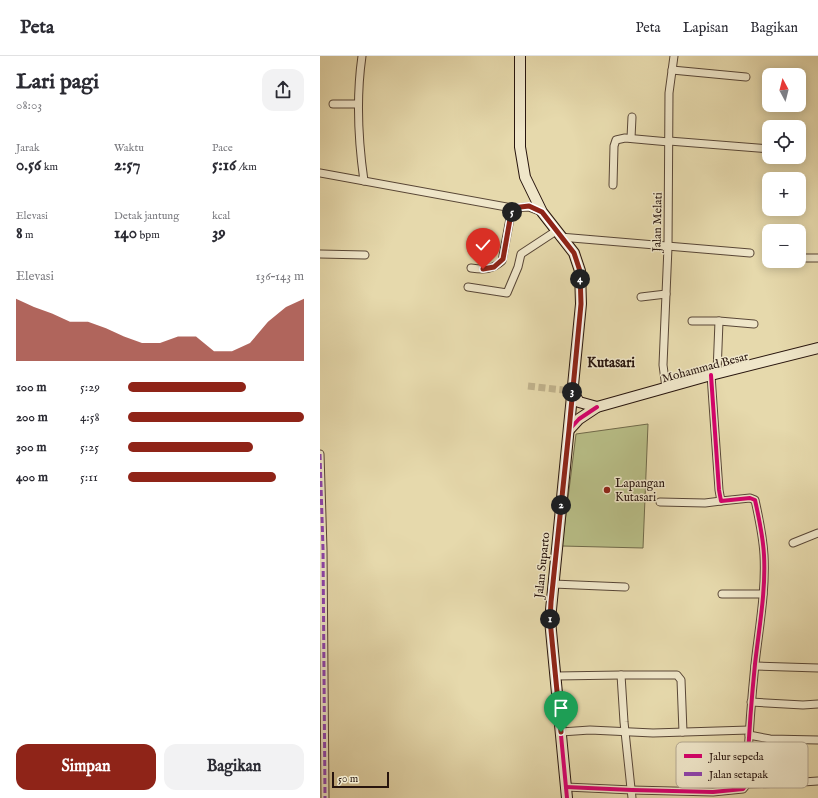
<!DOCTYPE html>
<html lang="id">
<meta charset="utf-8">
<style>
:root{--surface:#fff;--page:#f2f2f3;--text:#2b2b33;--muted:#7c7c81;--line:#e1e1e2;--accent:#8f2418}
body{margin:0;font-family:"IM FELL English",serif;background:var(--page);color:var(--text);height:100vh;display:flex;flex-direction:column;font-size:15px;white-space:nowrap}
*{box-sizing:border-box;margin:0}
p{font-size:13px;color:var(--muted)}
.icon{flex:none;width:22px;height:22px;fill:none;stroke:currentColor;stroke-width:2;stroke-linecap:round;stroke-linejoin:round}
.map{position:relative;flex:1;overflow:hidden}
.details{display:flex;flex-direction:column;background:var(--surface);width:320px}
.details>*{flex:none}
.needle{width:26px;rotate:353deg}
.controls{position:absolute;left:442px;top:12px;display:grid;gap:8px}
.controls a{display:grid;place-items:center;width:44px;height:44px;border-radius:8px;background:var(--surface);box-shadow:0 2px 10px #0003;font-size:20px}
.scale{position:absolute;left:12px;bottom:10px;width:57px;box-sizing:border-box;padding-left:4px;border:2px solid #28150e;border-top:0;font-size:11px;line-height:14px;white-space:nowrap;color:#28150e;-webkit-text-stroke:3px #efe6c9;paint-order:stroke}
.pin{position:absolute;display:grid;place-items:center;width:34px;height:34px;color:#fff;margin:-41px -17px;border-radius:50% 50% 50% 0;rotate:-45deg;box-shadow:0 0 4px #0007}
.pin .icon{rotate:45deg}
.km{position:absolute;width:20px;height:20px;margin:-10px;border-radius:50%;background:#222;color:#fff;font-size:11px;line-height:20px;text-align:center}
.round{display:grid;place-items:center;flex:none;width:42px;height:42px;border-radius:12px;background:var(--page)}
.summary{display:flex;align-items:center;justify-content:space-between;height:68px;padding:0 16px}
h1{font-size:22px;font-weight:700;line-height:30px}
.metrics{display:grid;grid-template-columns:repeat(3,1fr);gap:6px;height:68px;padding:4px 16px}
.metrics div{display:grid;align-content:center}
.metrics b{font-size:17px;font-weight:700}
.metrics small{font-size:11px;font-weight:400}
.metrics p{font-size:11px}
.chart{height:112px;padding:8px 16px}
.chart p{display:flex;justify-content:space-between}
.chart svg{width:100%;height:72px;margin-top:4px;fill:var(--accent);opacity:.7}
.cta{display:flex;gap:8px;margin-top:auto;padding:8px 16px}
.cta a{flex:1;height:46px;border-radius:12px;background:var(--accent);color:#fff;font-size:16px;font-weight:700;line-height:46px;text-align:center}
.cta a+a{background:var(--page);color:var(--text)}
ul{padding:0 16px;list-style:none;font-size:13px}
li{display:grid;grid-template-columns:64px 48px 1fr;align-items:center;height:30px}
li i{height:10px;border-radius:5px;background:var(--accent)}
header{display:flex;align-items:center;gap:24px;box-sizing:border-box;height:56px;padding:0 20px;background:var(--surface);border-bottom:1px solid var(--line)}
header strong{font-size:19px}
nav{display:flex;gap:22px;margin-inline-start:auto;font-size:14px}
main{display:flex;flex:1;min-height:0}
.map>svg:first-child{display:block}
.green{fill:#b8be87;stroke:#706a4a}
.lines{fill:none;stroke-linecap:round;stroke-linejoin:round}
.street-tunnel{stroke:#c0b28c;stroke-width:7;stroke-dasharray:7 3.5;stroke-linecap:butt}
.street-casing{stroke:#584636;stroke-width:9}
.secondary-casing{stroke:#28150e;stroke-width:12}
.street{stroke:#efe6c9;stroke-width:7}
.secondary{stroke:#efe6c9;stroke-width:10}
.quiet{stroke:#8e44ad;stroke-width:3;stroke-dasharray:6 3;stroke-linecap:butt}
.cycleway-casing{stroke:#efe6c9;stroke-width:6}
.cycleway{stroke:#d6006c;stroke-width:4}
.route-casing{stroke:#fff;stroke-width:8}
.route{stroke:#8f2418;stroke-width:5}
.poi-dot{fill:#8f2418;stroke:#efe6c9;stroke-width:1.5}
.labels{text-anchor:middle;stroke-width:3;stroke-linejoin:round;paint-order:stroke}
.street-label{font-size:12px;fill:#28150e;stroke:#efe6c9}
.poi-label{font-size:12px;fill:#28150e;stroke:#efe6c9;text-anchor:start}
.quarter-label{font-size:14px;font-weight:bold;fill:#28150e;stroke:#efe6c9}
.key{fill:#efe6c9;stroke:#b3a791;stroke-width:1}
.key-label{font-size:11px;fill:#28150e}
</style>
<header>
<strong>Peta</strong>
<nav><a>Peta</a><a>Lapisan</a><a>Bagikan</a></nav>
</header>
<main>
<section class="details">
<div class="summary"><div><h1>Lari pagi</h1><p>08:03</p></div><a class="round"><svg class="icon" aria-label="share" viewBox="0 0 24 24"><path d="M12 15V3M7 8l5-5 5 5M5 13v7h14v-7"/></svg></a></div>
<div class="metrics">
<div><p>Jarak</p><b>0.56<small> km</small></b></div>
<div><p>Waktu</p><b>2:57</b></div>
<div><p>Pace</p><b>5:16<small> /km</small></b></div>
</div>
<div class="metrics">
<div><p>Elevasi</p><b>8<small> m</small></b></div>
<div><p>Detak jantung</p><b>140<small> bpm</small></b></div>
<div><p>kcal</p><b>39</b></div>
</div>
<div class="chart"><p><span>Elevasi</span>136–143 m</p>
<svg viewBox="0 0 160 44" preserveAspectRatio="none"><path d="M0 44V6L10 11L20 15L30 20L40 20L50 24L60 29L70 33L80 33L90 29L100 29L110 38L120 38L130 33L140 20L150 11L160 6V44z"/></svg>
</div>
<ul>
<li><b>100 m</b>5:29<i style="width:67%"></i></li>
<li><b>200 m</b>4:58<i style="width:100%"></i></li>
<li><b>300 m</b>5:25<i style="width:71%"></i></li>
<li><b>400 m</b>5:11<i style="width:84%"></i></li>
</ul>
<div class="cta"><a>Simpan</a><a>Bagikan</a></div>
</section>
<div class="map">
<svg width="498" height="742" viewBox="0 0 498 742">
<rect width="100%" height="100%" fill="#e6d9ac"/>
<filter id="stains"><feTurbulence type="fractalNoise" baseFrequency=".005" numOctaves="4"/><feColorMatrix values="0 0 0 0 .2 0 0 0 0 .09 0 0 0 0 .02 0 0 0 .5 -.17"/></filter>
<radialGradient id="worn" r=".72"><stop offset=".6" stop-color="#630" stop-opacity="0"/><stop offset="1" stop-color="#630" stop-opacity=".3"/></radialGradient>
<path class="green" d="M 328,368 L 323,492 L 242,490 L 256,378 Z"/>
<g class="lines">
<path class="street-tunnel" d="M 208,330 L 252,335"/>
<g class="street-casing">
<g id="street">
<path d="M 42,0 C 36,42 38,83 44,125"/>
<path d="M 352,14 L 426,21"/>
<path d="M 13,48 L 38,48"/>
<path d="M 311,82 L 312,61"/>
<path d="M 349,85 L 449,93"/>
<path d="M 0,117 L 192,152 L 209,151 L 222,156"/>
<path d="M 293,129 L 294,90 L 296,84 L 305,82 L 349,86"/>
<path d="M 240,181 L 430,197"/>
<path d="M 0,198 L 45,199"/>
<path d="M 479,202 L 498,202"/>
<path d="M 151,212 C 164,214 172,214 182,205 L 192,152"/>
<path d="M 148,231 L 187,237 L 198,211 L 201,198 L 236,175"/>
<path d="M 321,241 L 346,238"/>
<path d="M 372,265 L 399,265 L 434,268"/>
<path d="M 397,317 L 399,265"/>
<path d="M 346,332 L 343,309 L 348,191 L 349,37 L 354,0"/>
<path d="M 0,398 L 3,493 L 5,742"/>
<path d="M 340,446 L 385,447 L 401,445"/>
<path d="M 473,487 L 498,477"/>
<path d="M 233,528 L 305,531"/>
<path d="M 402,538 L 443,538"/>
<path d="M 435,610 L 498,612"/>
<path d="M 301,619 L 304,666 L 312,742"/>
<path d="M 236,620 L 301,619 L 357,619 L 361,624 L 363,676"/>
<path d="M 431,646 L 483,649 L 498,648"/>
<path d="M 241,676 L 270,674 L 333,677 L 429,674"/>
<path d="M 429,679 L 450,683 L 498,684"/>
<path d="M 427,728 L 468,727 L 498,725"/>
<path d="M 246,731 L 312,734 L 393,736 L 423,733 L 427,728 C 428,688 431,648 435,608 C 439,572 446,535 444,499 C 443,480 439,462 435,444 L 430,442 L 401,445 L 399,434 L 391,319"/>
</g>
</g>
<g class="secondary-casing">
<g id="secondary">
<path d="M 200,0 L 200,91 L 205,121 L 222,156 L 254,197 L 260,215 L 261,248 L 230,564 L 247,742"/>
<path d="M 252,335 L 259,346 L 277,351"/>
<path d="M 249,374 L 259,363 L 277,351 L 391,319 L 498,292"/>
</g>
</g>
<use href="#street" class="street"/>
<use href="#secondary" class="secondary"/>
<path class="quiet" d="M 0,398 L 3,493 L 5,742"/>
<g class="cycleway-casing">
<g id="cycleway">
<path d="M 246,731 L 312,734 L 393,736 L 423,733 L 427,728 C 428,688 431,648 435,608 C 439,572 446,535 444,499 C 443,480 439,462 435,444 L 430,442 L 401,445 L 399,434 L 391,319"/>
<path d="M 247,742 L 230,564 L 231,546 L 249,374 L 259,363 L 277,351"/>
</g>
</g>
<use href="#cycleway" class="cycleway"/>
</g>
<g class="lines">
<g class="route-casing">
<path id="route" d="M 163,213 L 174,211 L 183,203 L 192,152 L 209,150 L 222,156 L 254,197 L 260,215 L 261,248 L 249,374 L 231,546 L 230,564 L 241,676"/>
</g>
<use href="#route" class="route"/>
</g>
<circle class="poi-dot" cx="287" cy="434" r="4"/>
<g class="labels">
<g class="street-label">
<text transform="translate(337 166) rotate(-89)" y="4">Jalan Melati</text>
<text transform="translate(385 311) rotate(-15)" y="4">Mohammad Besar</text>
<text transform="translate(222 509) rotate(-84)" y="4">Jalan Suparto</text>
</g>
<g class="poi-label">
<text x="295" y="431">Lapangan<tspan x="295" dy="14">Kutasari</tspan></text>
</g>
<g class="quarter-label">
<text x="291" y="311">Kutasari</text>
</g>
</g>
<rect x="356" y="686" width="132" height="46" rx="6" class="key"/>
<rect x="364" y="698" width="18" height="4" fill="#d6006c"/>
<rect x="364" y="716" width="18" height="4" fill="#8e44ad"/>
<g class="key-label">
<text x="389" y="704">Jalur sepeda</text>
<text x="389" y="722">Jalan setapak</text>
</g>
<rect width="100%" height="100%" filter="url(#stains)"/>
<rect width="100%" height="100%" fill="url(#worn)"/>
</svg>
<div class="controls">
<a><svg class="needle" viewBox="-14 -14 28 28"><path d="M0-13l5 13h-10z" fill="#e53935"/><path d="M0 13l5-13h-10z" fill="#7c7c81"/></svg></a>
<a><svg class="icon" aria-label="locate" viewBox="0 0 24 24"><circle cx="12" cy="12" r="6"/><path d="M12 2v4M12 18v4M2 12h4M18 12h4"/></svg></a>
<a>+</a>
<a>−</a>
</div>
<div class="scale">50 m</div>
<div class="pin" style="left:241px;top:676px;background:#1e9e55"><svg class="icon" aria-label="arrive" viewBox="0 0 24 24"><path d="M6 21V4h12l-3 4 3 4H6"/></svg></div>
<div class="pin" style="left:163px;top:213px;background:#d93025"><svg class="icon" aria-label="check" viewBox="0 0 24 24"><path d="M5 12l5 5 9-10"/></svg></div>
<b class="km" style="left:230px;top:563px">1</b>
<b class="km" style="left:241px;top:449px">2</b>
<b class="km" style="left:252px;top:336px">3</b>
<b class="km" style="left:260px;top:223px">4</b>
<b class="km" style="left:192px;top:156px">5</b>
</div>
</main>
